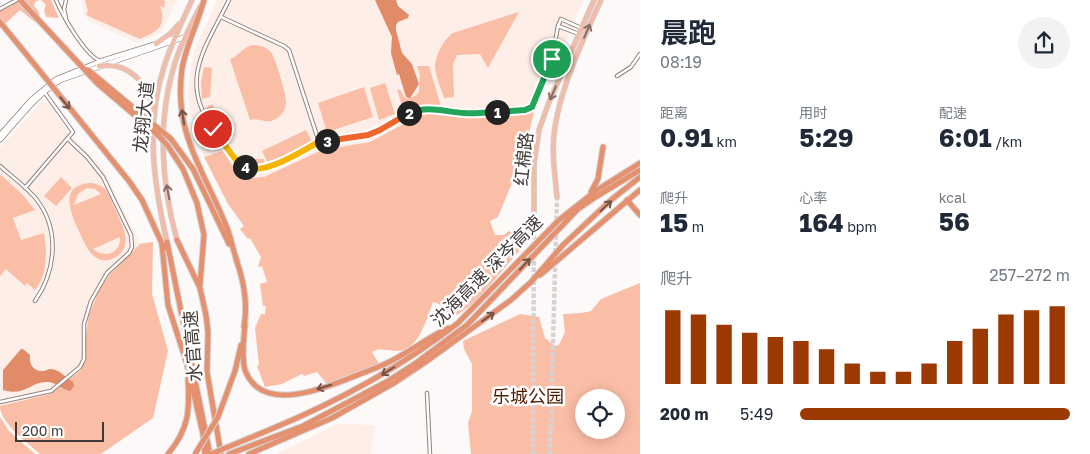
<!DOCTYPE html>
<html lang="zh">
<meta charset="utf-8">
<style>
:root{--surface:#fff;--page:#f2f2f3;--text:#1f2937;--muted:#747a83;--accent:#9c3900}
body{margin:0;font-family:"Golos Text","Noto Sans SC",sans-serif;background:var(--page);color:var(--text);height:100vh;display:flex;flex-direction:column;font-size:19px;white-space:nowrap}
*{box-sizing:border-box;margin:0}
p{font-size:16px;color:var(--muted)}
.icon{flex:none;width:28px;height:28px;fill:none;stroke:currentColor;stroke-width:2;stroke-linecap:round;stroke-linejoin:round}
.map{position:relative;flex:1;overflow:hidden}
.details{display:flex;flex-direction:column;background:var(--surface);width:450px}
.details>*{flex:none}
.tools{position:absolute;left:575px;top:389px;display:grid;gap:10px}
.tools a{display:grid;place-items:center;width:50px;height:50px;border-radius:50%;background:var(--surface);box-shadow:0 2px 12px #0003;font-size:25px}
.scale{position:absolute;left:15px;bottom:12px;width:89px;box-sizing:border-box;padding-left:5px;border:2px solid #413a38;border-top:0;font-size:14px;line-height:18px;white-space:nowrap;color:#413a38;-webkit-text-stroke:4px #fff;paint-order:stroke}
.pin{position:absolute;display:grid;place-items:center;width:42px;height:42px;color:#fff;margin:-21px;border:2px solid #fff;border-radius:50%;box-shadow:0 1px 5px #0007}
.km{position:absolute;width:25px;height:25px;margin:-12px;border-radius:50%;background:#222;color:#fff;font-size:14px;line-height:25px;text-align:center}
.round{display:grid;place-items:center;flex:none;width:52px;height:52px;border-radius:26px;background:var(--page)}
.overview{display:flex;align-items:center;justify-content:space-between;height:85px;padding:0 20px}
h1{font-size:28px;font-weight:700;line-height:38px}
.metrics{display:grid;grid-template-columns:repeat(3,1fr);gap:8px;height:85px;padding:5px 20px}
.metrics div{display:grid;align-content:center}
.metrics b{font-size:25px;font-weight:700}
.metrics small{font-size:14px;font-weight:400}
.metrics p{font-size:14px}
.chart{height:140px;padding:10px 20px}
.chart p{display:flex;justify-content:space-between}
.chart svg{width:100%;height:90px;margin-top:5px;stroke:var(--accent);stroke-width:6}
ul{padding:0 20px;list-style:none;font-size:16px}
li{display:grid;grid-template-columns:80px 60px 1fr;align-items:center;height:38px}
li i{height:12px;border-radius:6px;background:var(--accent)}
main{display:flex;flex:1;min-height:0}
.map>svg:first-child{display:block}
.built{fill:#fdeee8}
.green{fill:#fabda5;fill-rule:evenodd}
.water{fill:#e28b68}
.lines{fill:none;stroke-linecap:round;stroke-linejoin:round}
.primary-tunnel{stroke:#d7d3d2;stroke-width:4.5;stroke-dasharray:4.5 2;stroke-linecap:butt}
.street-casing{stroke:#91827d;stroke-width:4.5}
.secondary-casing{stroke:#91827d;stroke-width:5.5}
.primary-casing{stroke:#d5d4d3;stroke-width:6}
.highway-casing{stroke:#d5d4d3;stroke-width:7}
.street{stroke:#fff;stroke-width:2.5}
.secondary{stroke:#fff;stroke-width:4}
.primary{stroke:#efbda9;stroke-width:4.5}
.highway{stroke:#e59170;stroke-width:5}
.highway-bridge-casing{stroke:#d5d4d3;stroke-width:7;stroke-linecap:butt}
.highway-bridge{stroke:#e59170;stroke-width:5}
.oneway{stroke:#876e65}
.oneway2{stroke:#725449}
.split-1-casing{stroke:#fff;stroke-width:10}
.split-2-casing{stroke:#fff;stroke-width:10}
.split-3-casing{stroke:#fff;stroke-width:10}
.split-4-casing{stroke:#fff;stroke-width:10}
.split-5-casing{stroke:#fff;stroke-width:10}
.split-1{stroke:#22a559;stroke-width:6}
.split-2{stroke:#22a559;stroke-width:6}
.split-3{stroke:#f0652b;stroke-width:6}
.split-4{stroke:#f5b400;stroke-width:6}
.split-5{stroke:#f5b400;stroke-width:6}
.labels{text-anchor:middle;stroke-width:5;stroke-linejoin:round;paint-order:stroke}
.street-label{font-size:18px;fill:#413a38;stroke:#fff}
.park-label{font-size:18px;fill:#511b02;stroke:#fff}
</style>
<main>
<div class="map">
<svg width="640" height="454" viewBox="0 0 640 454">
<rect width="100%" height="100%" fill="#fdf9f8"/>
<g class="built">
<path d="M 82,0 L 177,0 L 161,33 L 137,43 L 89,21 L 84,13 Z"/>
<path d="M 217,0 L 584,0 L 534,112 L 466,118 L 424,113 L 370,142 L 322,150 L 264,177 L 241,179 L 223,151 L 204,157 L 190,113 L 188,95 L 191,65 L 197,44 Z"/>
<path d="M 41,102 L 49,103 L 69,133 L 102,167 L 140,243 L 153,242 L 152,294 L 168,351 L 153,418 L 101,454 L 40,454 L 14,431 L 0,411 L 0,148 Z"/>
<path d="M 337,424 L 375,425 L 371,454 L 277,454 Z"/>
</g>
<g class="green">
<path d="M 18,0 L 39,0 L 35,2 L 34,6 L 39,12 L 41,27 L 20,10 L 0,29 L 0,11 L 11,6 Z"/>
<path d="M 41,0 L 51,0 L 59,18 L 46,17 L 44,10 L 46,5 Z"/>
<path d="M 85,0 L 162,0 L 165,1 L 164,8 L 160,6 C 168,28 155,32 140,39 L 86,15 L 88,11 Z"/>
<path d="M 519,12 L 488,68 L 480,54 L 457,55 L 453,64 L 454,97 L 444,98 C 441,89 436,77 435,67 C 435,56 444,39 453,33 Z"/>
<path d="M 252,45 C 260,45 268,47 272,54 C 276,61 287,96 286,103 C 286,110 281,116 276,119 C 266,125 259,117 250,120 L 230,59 C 238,57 241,48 252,45 Z"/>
<path d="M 417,66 L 429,66 L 440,103 L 439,107 L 424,107 L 404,113 L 397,89 L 400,90 L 406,99 L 415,96 L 419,92 L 420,75 Z"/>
<path d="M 204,67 L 212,68 L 210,97 L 202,99 L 201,83 Z"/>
<path d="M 385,83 L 395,114 L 379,120 L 370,88 Z"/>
<path d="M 364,87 L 373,117 L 327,132 L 318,103 Z"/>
<path d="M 212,104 L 227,127 L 221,131 L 206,108 Z"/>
<path d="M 534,112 L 523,158 L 517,163 L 515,173 L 517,176 L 512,183 L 498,217 L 490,221 L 495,235 L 504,235 L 509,231 L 520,237 L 517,244 L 522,248 C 501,271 479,302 453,318 L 452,316 L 448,318 L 439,304 L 433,302 C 426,320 419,352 395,351 C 387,350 378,348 372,352 L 379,364 L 327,384 L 317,372 L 304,376 L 302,374 L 282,384 L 265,387 L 257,366 L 259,365 L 255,328 L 261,314 L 265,314 L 266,306 L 263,306 L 260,284 L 267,282 L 262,266 L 258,267 L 261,257 L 250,238 L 248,239 L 240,229 L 244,226 L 228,204 L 204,157 L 223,151 L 241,179 L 264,177 L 322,150 L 370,142 L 424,113 L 466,118 Z"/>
<path d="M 306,130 L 312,142 L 268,163 L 262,151 Z"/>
<path d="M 246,154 L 255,159 L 264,159 L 265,165 L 253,165 L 243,159 Z"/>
<path d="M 1,175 L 23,195 L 35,210 L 13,218 L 21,240 L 44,233 C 47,251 48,275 35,290 L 27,283 L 25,286 L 6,269 L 0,276 L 0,177 Z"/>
<path d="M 61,177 L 72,188 L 56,206 L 44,196 Z"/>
<path d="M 90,183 C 95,183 100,185 104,188 C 109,193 112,202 115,209 C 121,223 135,245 116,257 C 93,270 84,242 77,227 C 69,209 61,185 90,183 ZM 87,188 L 95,189 L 101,194 L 74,205 L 78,194 ZM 120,237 C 121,253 105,259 93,249 Z"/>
<path d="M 153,242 L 152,294 L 168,351 L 153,418 L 101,454 L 40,454 C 28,443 0,423 0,406 L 50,394 L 80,371 L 86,359 L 86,335 L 89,315 L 99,290 L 109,275 L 140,244 Z"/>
<path d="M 640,283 L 640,454 L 471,454 L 468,423 L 472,411 L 472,364 L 464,349 L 463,341 L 520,314 L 539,317 L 545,338 L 555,346 L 559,345 L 565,332 L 563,314 L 582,313 L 591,311 L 601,299 ZM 584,398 L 616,398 L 616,430 L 584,430 Z"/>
<path d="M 0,417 L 9,431 L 35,454 L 0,454 Z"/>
</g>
<g class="water">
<path d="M 375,0 L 396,0 L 398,6 L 409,15 L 408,18 L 398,22 L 396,25 L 396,30 L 402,53 L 412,64 L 419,84 L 410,98 L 406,97 L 399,74 L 397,75 L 391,53 L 392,37 Z"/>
<path d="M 21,349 L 23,349 L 30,355 C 29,364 33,372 44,371 C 47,370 48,369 52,369 C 60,370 66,378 73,382 L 74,386 L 70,391 C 62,389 57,383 48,382 C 31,381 25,397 3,390 L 3,370 Z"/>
</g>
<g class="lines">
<g class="primary-tunnel">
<path d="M 533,454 L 534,212"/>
<path d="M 550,454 L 557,197"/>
</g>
<g class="street-casing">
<g id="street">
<path d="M 56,0 C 63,16 84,54 100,61"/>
<path d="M 66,0 L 64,9 L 66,18"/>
<path d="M 229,0 C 206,47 178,80 213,129 C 223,143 235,166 252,170 C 270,174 301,149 318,143 C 335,136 356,140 374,133 C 389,127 401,114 417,110 C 433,106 447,111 463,113 C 480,114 514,113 531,109 L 534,105 L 552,59 L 558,26 L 561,19 L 581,28"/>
<path d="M 0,9 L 17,0"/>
<path d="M 221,17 L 284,46 L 289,50 L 319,142"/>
<path d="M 558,26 L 579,34"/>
<path d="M 617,76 L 631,67 L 640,54"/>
<path d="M 0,166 C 12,177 27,187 37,200 C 60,230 56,271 35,301"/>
<path d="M 25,188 L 73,132 L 45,93"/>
<path d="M 427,393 L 430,454"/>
<path d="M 0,402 L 51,391 L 80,367 L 84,359 L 84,324 L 91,301 L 107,273 L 129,253 L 132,247 L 131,235 L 103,177 L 87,157 L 68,139"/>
</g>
</g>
<g class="secondary-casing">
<g id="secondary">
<path d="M 0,135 L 31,100 L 56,79 L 101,61 L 175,38"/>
<path d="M 0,140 C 19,119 36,95 61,80 L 185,37"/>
</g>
</g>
<g class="primary-casing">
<g id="primary">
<path d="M 156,44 L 170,34 L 179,24"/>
<path d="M 99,66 C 128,61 148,83 154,110"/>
<path d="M 557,197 C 555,174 551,150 555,127 C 561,87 584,37 601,0"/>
<path d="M 534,212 L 534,163 L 539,130 L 549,102 L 594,0"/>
<path d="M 177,240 C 161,183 157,120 175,63 C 181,43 191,25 200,7"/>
<path d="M 167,242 C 154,185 145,125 164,67 C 171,44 182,22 192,0"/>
</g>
</g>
<g class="highway-casing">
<g id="highway">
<path d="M 204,0 C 198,23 186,45 182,69 C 173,135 205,171 227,228 C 231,238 233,250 237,261"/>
<path d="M 0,22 L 35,65"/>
<path d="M 591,192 L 598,179 L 603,147"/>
<path d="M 142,200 L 164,248"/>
<path d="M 208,200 L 229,244"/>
<path d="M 627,200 L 640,215"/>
<path d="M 197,203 L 204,235 L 200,285"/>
<path d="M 177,240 L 200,288 L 206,315 L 208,332 L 207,372 L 221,454"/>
<path d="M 167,242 L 210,454"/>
<path d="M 162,245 L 168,305 L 187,364 L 203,434 L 205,454"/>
<path d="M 236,259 C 244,281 248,304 244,327"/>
<path d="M 540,275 L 640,190"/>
<path d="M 245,324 C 244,338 241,356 245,370 C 261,413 320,390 350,378 C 362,373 374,369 385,364 C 407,354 427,338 448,328"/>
<path d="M 235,371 L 241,345"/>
<path d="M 269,430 C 337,402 400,368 458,323 L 559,220 L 597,190 L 640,163"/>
<path d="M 168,454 C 189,429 190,410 188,379"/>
<path d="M 229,454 L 303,426 L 388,381 L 416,363 L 467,325 L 578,209 L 594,198 L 640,170"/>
<path d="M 249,454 L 332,418 L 394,383 L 427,361 L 511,300 L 531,282 L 563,245 L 611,200 L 640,177"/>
</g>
</g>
<use href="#street" class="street"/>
<use href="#secondary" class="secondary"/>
<use href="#primary" class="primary"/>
<use href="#highway" class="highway"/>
<g class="highway-bridge-casing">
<g id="highway-bridge">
<path d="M 20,0 L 97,83 L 158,135 L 168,146 L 183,169 L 197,203"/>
<path d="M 35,65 L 129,181 L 142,200"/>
<path d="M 88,70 L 171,139 L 193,169 L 208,200"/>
<path d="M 195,454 L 218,417 L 235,371"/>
<path d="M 211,454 L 269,430"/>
</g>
</g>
<use href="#highway-bridge" class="highway-bridge"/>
</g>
<defs><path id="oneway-shaft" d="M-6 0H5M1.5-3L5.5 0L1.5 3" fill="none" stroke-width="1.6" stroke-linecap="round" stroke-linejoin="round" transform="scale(1.25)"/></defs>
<g class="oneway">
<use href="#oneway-shaft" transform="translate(587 31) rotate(-67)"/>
<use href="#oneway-shaft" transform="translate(553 93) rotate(113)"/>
<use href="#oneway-shaft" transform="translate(168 192) rotate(-100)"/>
</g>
<g class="oneway2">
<use href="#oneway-shaft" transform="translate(65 103) rotate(50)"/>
<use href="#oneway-shaft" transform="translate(183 117) rotate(-99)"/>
<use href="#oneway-shaft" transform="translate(606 206) rotate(-43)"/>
<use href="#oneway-shaft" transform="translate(525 264) rotate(-48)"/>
<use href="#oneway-shaft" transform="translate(488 317) rotate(-36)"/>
<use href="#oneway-shaft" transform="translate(388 371) rotate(148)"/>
<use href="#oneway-shaft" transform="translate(324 387) rotate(162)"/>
</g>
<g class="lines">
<g class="split-1-casing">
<path id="split-1" d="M 497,112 L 525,110 L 532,107 L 552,59"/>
</g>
<g class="split-2-casing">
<path id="split-2" d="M 409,113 C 429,105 445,112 464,113 C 475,114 486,112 497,112"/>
</g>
<g class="split-3-casing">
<path id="split-3" d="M 327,141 L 368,135 L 380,130 L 409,113"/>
</g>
<g class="split-4-casing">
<path id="split-4" d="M 245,167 C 265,176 301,151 319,142 L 327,141"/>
</g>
<g class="split-5-casing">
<path id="split-5" d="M 213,129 L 236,160 L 245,167"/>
</g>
<use href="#split-1" class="split-1"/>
<use href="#split-2" class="split-2"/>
<use href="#split-3" class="split-3"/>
<use href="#split-4" class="split-4"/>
<use href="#split-5" class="split-5"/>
</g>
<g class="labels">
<g class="street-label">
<text transform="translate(144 117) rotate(-84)" y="6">龙翔大道</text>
<text transform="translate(524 159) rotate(-84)" y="6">红棉路</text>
<text transform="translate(487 271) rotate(-45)" y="6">沈海高速 深岑高速</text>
<text transform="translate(193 346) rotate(-94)" y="6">水官高速</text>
</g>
<g class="park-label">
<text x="528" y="403">乐城公园</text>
</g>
</g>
</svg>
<div class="tools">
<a><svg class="icon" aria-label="locate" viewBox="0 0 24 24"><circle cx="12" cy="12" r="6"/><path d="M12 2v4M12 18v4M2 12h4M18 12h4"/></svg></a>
</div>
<div class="scale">200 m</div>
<div class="pin" style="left:552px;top:59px;background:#1e9e55"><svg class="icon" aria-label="arrive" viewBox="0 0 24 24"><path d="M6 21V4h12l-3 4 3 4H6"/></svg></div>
<div class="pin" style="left:213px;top:129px;background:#d93025"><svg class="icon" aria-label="check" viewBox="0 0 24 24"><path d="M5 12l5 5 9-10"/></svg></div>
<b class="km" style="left:497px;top:112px">1</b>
<b class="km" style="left:409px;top:113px">2</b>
<b class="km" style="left:327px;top:141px">3</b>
<b class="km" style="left:245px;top:167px">4</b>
</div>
<section class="details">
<div class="overview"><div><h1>晨跑</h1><p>08:19</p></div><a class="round"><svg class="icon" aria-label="share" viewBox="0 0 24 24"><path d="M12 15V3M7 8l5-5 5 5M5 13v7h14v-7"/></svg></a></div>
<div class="metrics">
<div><p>距离</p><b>0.91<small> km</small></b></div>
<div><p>用时</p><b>5:29</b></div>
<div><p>配速</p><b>6:01<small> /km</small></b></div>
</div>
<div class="metrics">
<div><p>爬升</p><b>15<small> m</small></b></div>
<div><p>心率</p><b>164<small> bpm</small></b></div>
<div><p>kcal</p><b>56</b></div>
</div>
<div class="chart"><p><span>爬升</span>257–272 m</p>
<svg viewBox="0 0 160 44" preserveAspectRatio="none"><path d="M5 44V8M15 44V10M25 44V15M35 44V19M45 44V21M55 44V23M65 44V27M75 44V34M85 44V38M95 44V38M105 44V34M115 44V23M125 44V17M135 44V10M145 44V8M155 44V6"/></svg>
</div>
<ul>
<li><b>200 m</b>5:49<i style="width:100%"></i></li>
</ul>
</section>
</main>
